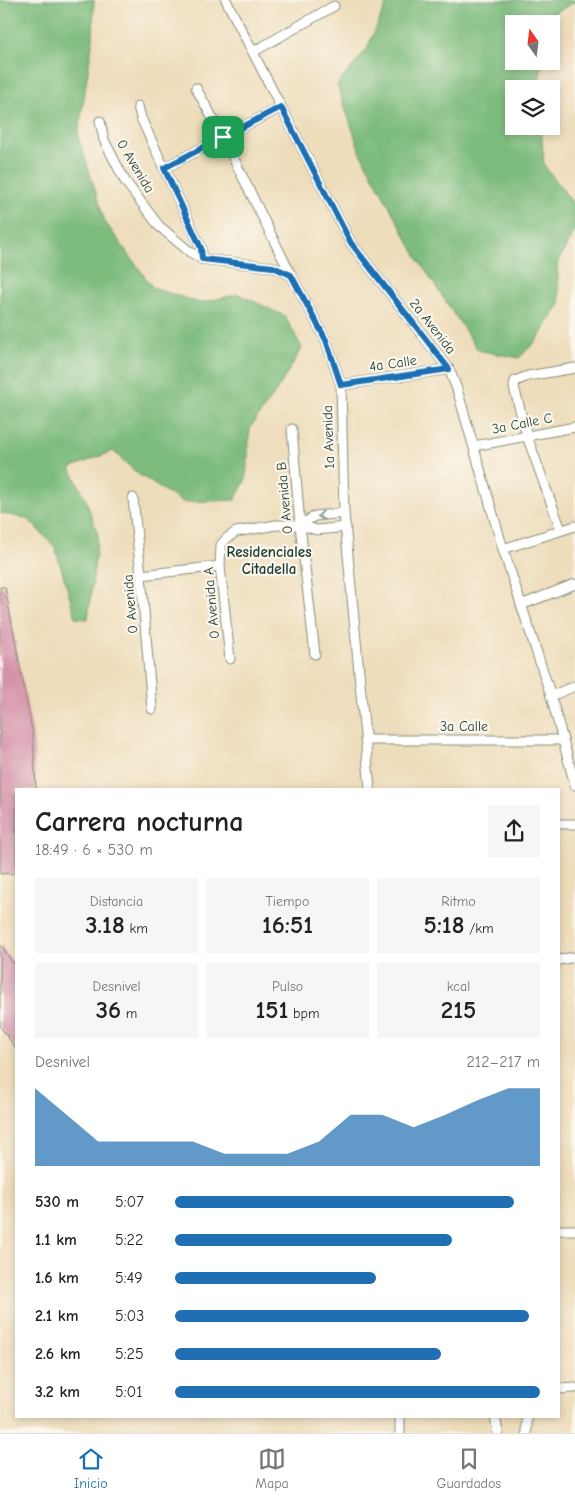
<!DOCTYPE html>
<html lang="es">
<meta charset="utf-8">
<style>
:root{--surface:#fff;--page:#f6f6f6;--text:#222;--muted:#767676;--line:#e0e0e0;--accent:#1f6fb2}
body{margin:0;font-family:"Comic Neue",sans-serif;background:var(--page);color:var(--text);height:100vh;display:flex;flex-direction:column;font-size:19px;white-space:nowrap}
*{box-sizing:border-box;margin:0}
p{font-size:16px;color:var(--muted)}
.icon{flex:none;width:28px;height:28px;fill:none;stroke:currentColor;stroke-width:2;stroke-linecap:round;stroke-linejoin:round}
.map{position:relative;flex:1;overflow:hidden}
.panel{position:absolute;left:15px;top:788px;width:545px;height:630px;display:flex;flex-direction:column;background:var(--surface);border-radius:0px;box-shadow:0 2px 8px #0003}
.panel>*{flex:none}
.needle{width:32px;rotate:346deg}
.fabs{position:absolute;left:505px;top:15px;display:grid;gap:10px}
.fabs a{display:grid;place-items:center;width:55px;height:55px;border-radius:0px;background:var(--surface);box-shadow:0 2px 8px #0003;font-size:25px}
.pin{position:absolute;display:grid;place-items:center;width:42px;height:42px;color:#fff;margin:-21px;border-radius:10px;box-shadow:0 2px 8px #0006}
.round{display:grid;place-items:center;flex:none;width:52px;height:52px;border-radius:0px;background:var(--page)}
.overview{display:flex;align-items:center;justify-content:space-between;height:85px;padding:0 20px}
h1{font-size:28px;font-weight:700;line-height:38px}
.figures{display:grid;grid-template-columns:repeat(3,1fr);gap:8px;height:85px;padding:5px 20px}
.figures div{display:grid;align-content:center;border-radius:0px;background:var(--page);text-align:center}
.figures b{font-size:25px;font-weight:700}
.figures small{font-size:14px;font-weight:400}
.figures p{font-size:14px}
.chart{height:140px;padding:10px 20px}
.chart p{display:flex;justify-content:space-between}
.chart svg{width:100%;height:90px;margin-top:5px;fill:var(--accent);opacity:.7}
ul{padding:0 20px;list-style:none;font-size:16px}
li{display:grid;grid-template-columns:80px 60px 1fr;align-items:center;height:38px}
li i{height:12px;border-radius:6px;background:var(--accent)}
.dock{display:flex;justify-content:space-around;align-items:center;height:70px;border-top:1px solid var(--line);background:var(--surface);font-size:14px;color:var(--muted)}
.dock a{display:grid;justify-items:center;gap:2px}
.dock .selected{color:var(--accent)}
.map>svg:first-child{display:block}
.forest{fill:#7ebc7e;stroke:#4e7c59}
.building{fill:#d593aa}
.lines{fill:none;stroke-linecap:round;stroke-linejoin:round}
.street-casing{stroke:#868d78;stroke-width:11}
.street{stroke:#fff;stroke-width:9}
.oneway{stroke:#8f9e9a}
.route-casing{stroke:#fff;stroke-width:10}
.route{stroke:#1f6fb2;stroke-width:6}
.labels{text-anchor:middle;stroke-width:4.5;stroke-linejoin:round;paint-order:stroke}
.street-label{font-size:14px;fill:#1f3d34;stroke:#fbf7ec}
.neighbourhood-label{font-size:15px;font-weight:bold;fill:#1f3d34;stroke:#fbf7ec}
</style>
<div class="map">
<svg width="575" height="1433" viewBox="0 0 575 1433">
<rect width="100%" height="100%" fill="#fbf7ec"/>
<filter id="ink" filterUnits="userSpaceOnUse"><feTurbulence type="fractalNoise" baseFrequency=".02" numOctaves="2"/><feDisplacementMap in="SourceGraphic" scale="10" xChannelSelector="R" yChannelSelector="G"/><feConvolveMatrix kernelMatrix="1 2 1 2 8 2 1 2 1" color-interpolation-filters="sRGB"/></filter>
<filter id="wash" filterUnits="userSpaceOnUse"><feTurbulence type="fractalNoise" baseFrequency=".0096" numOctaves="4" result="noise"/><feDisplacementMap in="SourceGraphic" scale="20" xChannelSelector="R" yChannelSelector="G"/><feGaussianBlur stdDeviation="1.12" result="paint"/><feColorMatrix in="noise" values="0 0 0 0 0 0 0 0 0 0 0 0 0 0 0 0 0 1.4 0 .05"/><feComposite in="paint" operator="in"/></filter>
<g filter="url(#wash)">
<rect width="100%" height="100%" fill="#edb"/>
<g class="forest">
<path d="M 0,0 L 94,0 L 93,38 L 78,136 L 105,222 L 153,288 L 200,303 L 238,294 L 285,316 L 302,348 L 277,390 L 250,428 L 246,479 L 235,500 L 182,502 L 138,474 L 113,451 L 70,468 L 85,497 L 98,535 L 88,619 L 76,618 L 55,547 L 28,519 L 0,513 Z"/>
<path d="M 388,0 L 575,0 L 575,2 L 554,13 L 551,26 L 551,24 L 514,24 L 514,61 L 543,61 L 539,80 L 539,89 L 514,89 L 514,126 L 541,126 L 544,165 L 575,206 L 575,229 L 557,264 L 560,304 L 537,340 L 519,358 L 478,350 L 419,261 L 361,154 L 337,85 L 367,49 Z"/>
</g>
<g id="blocks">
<g class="building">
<path d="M 0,587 L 5,587 L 33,735 L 36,789 L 16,789 L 16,873 L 0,874 Z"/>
<path d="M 0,944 L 16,967 L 16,1049 L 0,1026 Z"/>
</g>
</g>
</g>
<g filter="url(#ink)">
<use href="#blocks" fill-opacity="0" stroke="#868d78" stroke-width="1"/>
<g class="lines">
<g class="street-casing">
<g id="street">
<path d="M 226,0 L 351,243 L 449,369 L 457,389 L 503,549 L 551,696 L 575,785"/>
<path d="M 253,52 L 334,6"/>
<path d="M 196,88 L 223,137 L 291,275 L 326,340 L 341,385 L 344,513 L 370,789"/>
<path d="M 138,106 L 141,118 L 201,248 L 202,259"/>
<path d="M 100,121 L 104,140 L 125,181 L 159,226 L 190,252 L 202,259 L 273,267 L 291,275"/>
<path d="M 164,168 L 281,107"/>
<path d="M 341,385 L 449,369"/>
<path d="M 292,429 L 300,525 L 315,654"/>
<path d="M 474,446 L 575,427"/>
<path d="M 133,498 L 141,575 L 152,709"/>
<path d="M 300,525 L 317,530 L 346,527"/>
<path d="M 561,530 L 527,436 L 514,387 L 515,381 L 528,376 L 575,368"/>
<path d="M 503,549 L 575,526"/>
<path d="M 141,575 L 220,566"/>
<path d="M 521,605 L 575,584"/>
<path d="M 230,659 L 220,566 L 221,545 L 227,538 L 236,532 L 276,525 L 300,525 L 315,516 L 344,513"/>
<path d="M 551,696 L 575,686"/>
<path d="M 365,740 L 563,740"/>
<path d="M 559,824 L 575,824"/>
<path d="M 559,960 L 575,957"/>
<path d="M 559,1230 L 575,1230"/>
<path d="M 559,1389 L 575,1388"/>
<path d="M 495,1416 L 498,1433"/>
<path d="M 527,1416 L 527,1433"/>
<path d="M 400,1433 L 400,1416"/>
</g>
</g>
<use href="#street" class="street"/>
</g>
<defs><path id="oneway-chevron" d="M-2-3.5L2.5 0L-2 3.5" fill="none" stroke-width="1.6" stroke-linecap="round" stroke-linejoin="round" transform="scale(1.25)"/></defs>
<use class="oneway" href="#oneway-chevron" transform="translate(321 516) rotate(171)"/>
</g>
<g class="lines" filter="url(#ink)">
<g class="route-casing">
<path id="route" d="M 281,107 L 351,243 L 449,369 L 341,385 L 326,340 L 291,275 L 273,267 L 202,259 L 201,248 L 164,168 Z"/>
</g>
<use href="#route" class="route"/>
</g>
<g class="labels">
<g class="street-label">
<text transform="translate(136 166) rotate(59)" y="5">0 Avenida</text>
<text transform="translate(433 326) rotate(52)" y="5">2a Avenida</text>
<text transform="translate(393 363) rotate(-8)" y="5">4a Calle</text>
<text transform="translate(522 423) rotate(-11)" y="5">3a Calle C</text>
<text transform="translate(328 437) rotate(-92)" y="5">1a Avenida</text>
<text transform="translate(284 498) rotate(-95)" y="5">0 Avenida B</text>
<text transform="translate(211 603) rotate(-95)" y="5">0 Avenida A</text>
<text transform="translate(130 604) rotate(-95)" y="5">0 Avenida</text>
<text x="464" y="731">3a Calle</text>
</g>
<g class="neighbourhood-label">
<text x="269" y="557">Residenciales<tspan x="269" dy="17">Citadella</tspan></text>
</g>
</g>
</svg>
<div class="fabs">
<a><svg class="needle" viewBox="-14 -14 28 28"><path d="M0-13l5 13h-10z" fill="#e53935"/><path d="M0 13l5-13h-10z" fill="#767676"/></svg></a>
<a><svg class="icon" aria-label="layers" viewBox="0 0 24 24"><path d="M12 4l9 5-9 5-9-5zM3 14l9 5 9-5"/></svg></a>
</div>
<div class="pin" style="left:223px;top:137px;background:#1e9e55"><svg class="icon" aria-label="arrive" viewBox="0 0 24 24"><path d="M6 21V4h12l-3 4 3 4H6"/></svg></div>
<section class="panel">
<div class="overview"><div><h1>Carrera nocturna</h1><p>18:49 · 6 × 530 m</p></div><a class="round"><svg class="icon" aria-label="share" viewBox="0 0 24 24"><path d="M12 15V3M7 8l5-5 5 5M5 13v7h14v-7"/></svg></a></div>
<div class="figures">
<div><p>Distancia</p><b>3.18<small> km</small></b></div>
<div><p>Tiempo</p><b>16:51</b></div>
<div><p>Ritmo</p><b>5:18<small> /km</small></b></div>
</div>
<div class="figures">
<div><p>Desnivel</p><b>36<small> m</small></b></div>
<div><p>Pulso</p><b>151<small> bpm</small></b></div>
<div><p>kcal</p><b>215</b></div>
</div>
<div class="chart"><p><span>Desnivel</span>212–217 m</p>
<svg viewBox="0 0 160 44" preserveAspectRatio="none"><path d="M0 44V6L10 19L20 32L30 32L40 32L50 32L60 38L70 38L80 38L90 32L100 19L110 19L120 25L130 19L140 12L150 6L160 6V44z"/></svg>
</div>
<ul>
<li><b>530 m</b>5:07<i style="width:93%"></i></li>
<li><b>1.1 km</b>5:22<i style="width:76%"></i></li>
<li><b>1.6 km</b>5:49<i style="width:55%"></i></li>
<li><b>2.1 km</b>5:03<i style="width:97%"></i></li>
<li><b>2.6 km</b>5:25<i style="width:73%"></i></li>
<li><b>3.2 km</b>5:01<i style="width:100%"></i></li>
</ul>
</section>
</div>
<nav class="dock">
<a class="selected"><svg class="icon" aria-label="home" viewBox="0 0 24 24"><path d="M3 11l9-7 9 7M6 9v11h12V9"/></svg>Inicio</a>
<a><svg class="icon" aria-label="map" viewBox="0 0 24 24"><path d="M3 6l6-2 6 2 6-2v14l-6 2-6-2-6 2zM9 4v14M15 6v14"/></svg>Mapa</a>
<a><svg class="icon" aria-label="saved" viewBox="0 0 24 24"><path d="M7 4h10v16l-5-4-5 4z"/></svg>Guardados</a>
</nav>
